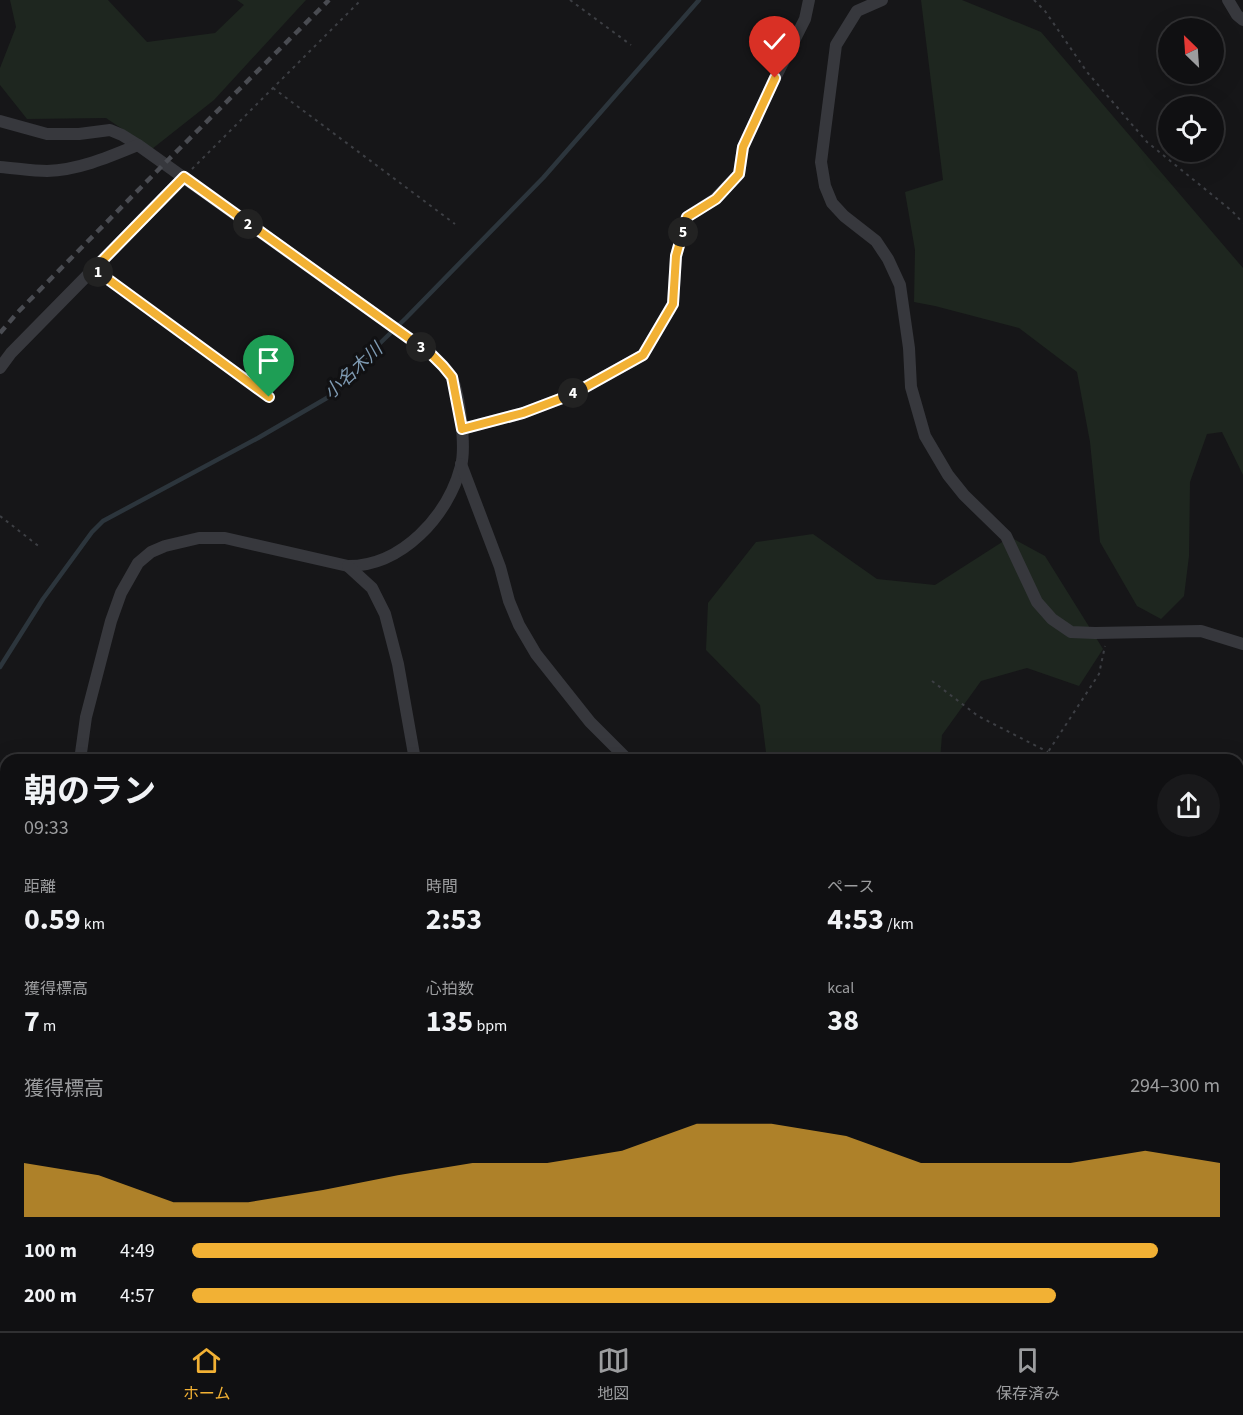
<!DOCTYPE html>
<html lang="ja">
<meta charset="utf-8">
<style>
:root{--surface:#101012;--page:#19191b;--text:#f1f3f6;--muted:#9c9d9f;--line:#303032;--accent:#f2b134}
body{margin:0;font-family:"Source Sans 3","Noto Sans JP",sans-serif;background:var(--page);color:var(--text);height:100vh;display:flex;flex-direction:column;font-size:22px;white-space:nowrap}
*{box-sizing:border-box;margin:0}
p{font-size:20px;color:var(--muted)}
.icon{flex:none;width:33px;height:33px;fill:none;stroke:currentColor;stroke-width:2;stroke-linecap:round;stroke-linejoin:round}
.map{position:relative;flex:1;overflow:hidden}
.sheet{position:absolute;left:0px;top:754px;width:1244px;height:578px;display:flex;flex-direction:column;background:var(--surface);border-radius:18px 18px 0 0;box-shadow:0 6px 24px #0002,0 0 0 2px var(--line)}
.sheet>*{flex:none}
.needle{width:39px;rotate:335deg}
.buttons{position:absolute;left:1158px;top:18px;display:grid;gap:12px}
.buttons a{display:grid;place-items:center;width:66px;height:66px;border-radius:50%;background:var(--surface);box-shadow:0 6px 24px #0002,0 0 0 2px var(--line);font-size:30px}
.pin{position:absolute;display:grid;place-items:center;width:51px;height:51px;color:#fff;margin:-62px -26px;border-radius:50% 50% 50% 0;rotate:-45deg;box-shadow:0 0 6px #0007}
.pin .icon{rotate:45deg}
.km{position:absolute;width:30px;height:30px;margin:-15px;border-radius:50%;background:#222;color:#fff;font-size:16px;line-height:30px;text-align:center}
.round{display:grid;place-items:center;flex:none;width:63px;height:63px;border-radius:32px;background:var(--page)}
.head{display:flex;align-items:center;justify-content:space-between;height:102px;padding:0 24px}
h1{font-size:33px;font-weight:700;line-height:45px}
.figures{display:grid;grid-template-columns:repeat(3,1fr);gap:9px;height:102px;padding:6px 24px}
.figures div{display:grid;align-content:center}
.figures b{font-size:30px;font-weight:700}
.figures small{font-size:16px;font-weight:400}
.figures p{font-size:16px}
.chart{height:168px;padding:12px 24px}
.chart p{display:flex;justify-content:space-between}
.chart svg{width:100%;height:108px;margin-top:6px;fill:var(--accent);opacity:.7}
ul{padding:0 24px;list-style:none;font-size:20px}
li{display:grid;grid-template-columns:96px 72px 1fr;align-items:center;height:45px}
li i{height:15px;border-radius:8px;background:var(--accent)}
.tab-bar{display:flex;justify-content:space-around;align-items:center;height:84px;border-top:2px solid var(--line);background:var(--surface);font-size:16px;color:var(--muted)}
.tab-bar a{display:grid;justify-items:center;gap:3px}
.tab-bar .active{color:var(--accent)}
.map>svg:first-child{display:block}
.green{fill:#1e261f}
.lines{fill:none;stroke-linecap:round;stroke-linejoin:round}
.stream{stroke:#2c353c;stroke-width:4.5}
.path{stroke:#3d3f44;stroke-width:2;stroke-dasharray:3 4.5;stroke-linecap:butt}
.minor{stroke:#37383d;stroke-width:12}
.rail{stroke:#4a4c52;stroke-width:4.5;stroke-dasharray:8 6;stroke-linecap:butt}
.route-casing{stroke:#fff;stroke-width:12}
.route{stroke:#f2b134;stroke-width:8}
.labels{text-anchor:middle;stroke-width:6;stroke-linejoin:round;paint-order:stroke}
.water-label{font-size:18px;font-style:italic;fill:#7f9bb3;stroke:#111113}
</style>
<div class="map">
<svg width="1243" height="1331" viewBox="0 0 1243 1331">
<rect width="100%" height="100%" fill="#161618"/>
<g class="green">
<path d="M 10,0 L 108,0 L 147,42 L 215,33 L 244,5 L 237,0 L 306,0 L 214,100 L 152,149 L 106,118 L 27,119 L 0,85 L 0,68 L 16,27 Z"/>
<path d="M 921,0 L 962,0 L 1041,32 L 1243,268 L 1243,475 L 1222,432 L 1207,434 L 1190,482 L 1189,556 L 1184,596 L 1161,619 L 1137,606 L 1100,542 L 1090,442 L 1077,372 L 1019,328 L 935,306 L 914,302 L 915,250 L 905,192 L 943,180 Z"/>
<path d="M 813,534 L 877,579 L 935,585 L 1010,537 L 1045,556 L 1103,649 L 1079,686 L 1027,668 L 981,681 L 942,735 L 940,760 L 767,760 L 760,705 L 706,650 L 708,603 L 756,542 Z"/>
<path d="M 1238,1186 L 1243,1186 L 1243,1331 L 1015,1331 L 1000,1326 L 1238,1326 Z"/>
<path d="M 310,1326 L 584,1326 L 582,1331 L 313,1331 Z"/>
<path d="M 831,1326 L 981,1326 L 979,1331 L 827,1331 Z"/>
</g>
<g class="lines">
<g class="stream">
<path d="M 0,667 L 43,599 L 92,532 L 103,521 L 258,438 L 332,395 L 373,350 L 406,318 L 543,178 L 699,0"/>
<path d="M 0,857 L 6,898"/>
<path d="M 90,1326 L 91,1331"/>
</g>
<g class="path">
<path d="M 570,0 L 631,45"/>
<path d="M 1034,0 L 1045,11 L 1087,72 L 1147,142 L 1232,211 L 1243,223"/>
<path d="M 273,88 L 455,224"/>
<path d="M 192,169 L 361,0"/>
<path d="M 104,276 L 269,397"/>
<path d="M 0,516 L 41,548"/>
<path d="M 932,681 L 978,716 L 1048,752"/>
<path d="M 1059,760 L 1048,752 L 1099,674 L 1105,646"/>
<path d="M 1238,805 L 1243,806"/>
<path d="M 0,1009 L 6,1008"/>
</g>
<g class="minor">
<path d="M 882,0 L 857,11 L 836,45 L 821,162 L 825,186 L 832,203 L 844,216 L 876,241 L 888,259 L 900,285 L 909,348 L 911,387 L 925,436 L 948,475 L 964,495 L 1006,536 L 1037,602 L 1052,619 L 1071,632 L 1095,633 L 1201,631 L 1243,644"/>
<path d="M 1228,0 L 1237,15 L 1243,20"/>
<path d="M 0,121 L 47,134 L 79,134 L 110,130 L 122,135 L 138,145 L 431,354 C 438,361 448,369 452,378 C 460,397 466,447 461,466 C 448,516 402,566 348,566 L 225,538 L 199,538 L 165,546 L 151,552 L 138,563 L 121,593 L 111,621 L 86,717 L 80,760"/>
<path d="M 0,167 C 15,168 32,171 47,171 C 79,170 109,157 138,145"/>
<path d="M 0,368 L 11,353 L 184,177"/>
<path d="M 462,429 L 523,413 L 573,394 L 643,355 L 673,304 L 676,256 L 687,217 L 715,199 L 739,174 L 743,147 L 775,78 L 805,19 L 809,0"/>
<path d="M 461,464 L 500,567 L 509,601 L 519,625 L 536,654 L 590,722 L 628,760"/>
<path d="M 348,566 L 372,588 L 385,614 L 398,664 L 415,760"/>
<path d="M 0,853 L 6,853"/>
<path d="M 1238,1050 L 1243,1045"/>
<path d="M 1238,1298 L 1243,1320"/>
<path d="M 279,1326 L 281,1331"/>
<path d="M 696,1326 L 702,1331"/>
</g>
<path class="rail" d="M 0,333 L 18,312 L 164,164 L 329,0"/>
</g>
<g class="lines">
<g class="route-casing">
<path id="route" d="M 269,397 L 94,269 L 184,177 L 431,354 L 443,366 L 452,377 L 462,429 L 523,413 L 573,394 L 643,355 L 673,304 L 676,256 L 687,217 L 716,199 L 739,174 L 743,147 L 775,78"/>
</g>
<use href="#route" class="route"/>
</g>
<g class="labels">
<g class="water-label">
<text transform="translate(353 371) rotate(-43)" y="6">小名木川</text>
</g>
</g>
</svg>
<div class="buttons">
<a><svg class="needle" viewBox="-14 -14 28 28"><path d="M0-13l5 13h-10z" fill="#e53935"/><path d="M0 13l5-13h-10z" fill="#9c9d9f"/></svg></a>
<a><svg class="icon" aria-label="locate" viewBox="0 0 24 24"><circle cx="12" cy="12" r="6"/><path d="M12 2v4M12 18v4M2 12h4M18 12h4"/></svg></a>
</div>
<div class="pin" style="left:269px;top:397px;background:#1e9e55"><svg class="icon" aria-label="arrive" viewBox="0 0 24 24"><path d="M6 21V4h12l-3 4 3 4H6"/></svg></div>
<div class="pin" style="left:775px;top:78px;background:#d93025"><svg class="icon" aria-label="check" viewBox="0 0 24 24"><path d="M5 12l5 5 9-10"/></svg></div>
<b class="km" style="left:98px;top:272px">1</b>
<b class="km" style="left:248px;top:224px">2</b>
<b class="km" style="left:421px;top:347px">3</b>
<b class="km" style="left:573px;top:393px">4</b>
<b class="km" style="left:683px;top:232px">5</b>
<section class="sheet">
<div class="head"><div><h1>朝のラン</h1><p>09:33</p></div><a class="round"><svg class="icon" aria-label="share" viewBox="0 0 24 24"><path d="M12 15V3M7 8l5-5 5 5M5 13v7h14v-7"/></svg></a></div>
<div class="figures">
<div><p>距離</p><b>0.59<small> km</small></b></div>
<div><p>時間</p><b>2:53</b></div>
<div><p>ペース</p><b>4:53<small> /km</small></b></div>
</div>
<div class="figures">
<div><p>獲得標高</p><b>7<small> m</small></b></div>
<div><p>心拍数</p><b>135<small> bpm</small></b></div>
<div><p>kcal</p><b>38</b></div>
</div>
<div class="chart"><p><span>獲得標高</span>294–300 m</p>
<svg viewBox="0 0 160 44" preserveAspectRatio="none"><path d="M0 44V22L10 27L20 38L30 38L40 33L50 27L60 22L70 22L80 17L90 6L100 6L110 11L120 22L130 22L140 22L150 17L160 22V44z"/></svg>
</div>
<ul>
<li><b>100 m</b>4:49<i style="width:94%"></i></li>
<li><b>200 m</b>4:57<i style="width:84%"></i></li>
</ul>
</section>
</div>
<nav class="tab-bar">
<a class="active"><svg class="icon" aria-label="home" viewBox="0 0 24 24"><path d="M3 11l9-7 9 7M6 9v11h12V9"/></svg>ホーム</a>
<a><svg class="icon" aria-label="map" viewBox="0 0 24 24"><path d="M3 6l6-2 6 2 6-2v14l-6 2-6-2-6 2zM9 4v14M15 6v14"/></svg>地図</a>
<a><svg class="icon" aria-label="saved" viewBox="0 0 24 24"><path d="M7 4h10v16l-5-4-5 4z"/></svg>保存済み</a>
</nav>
